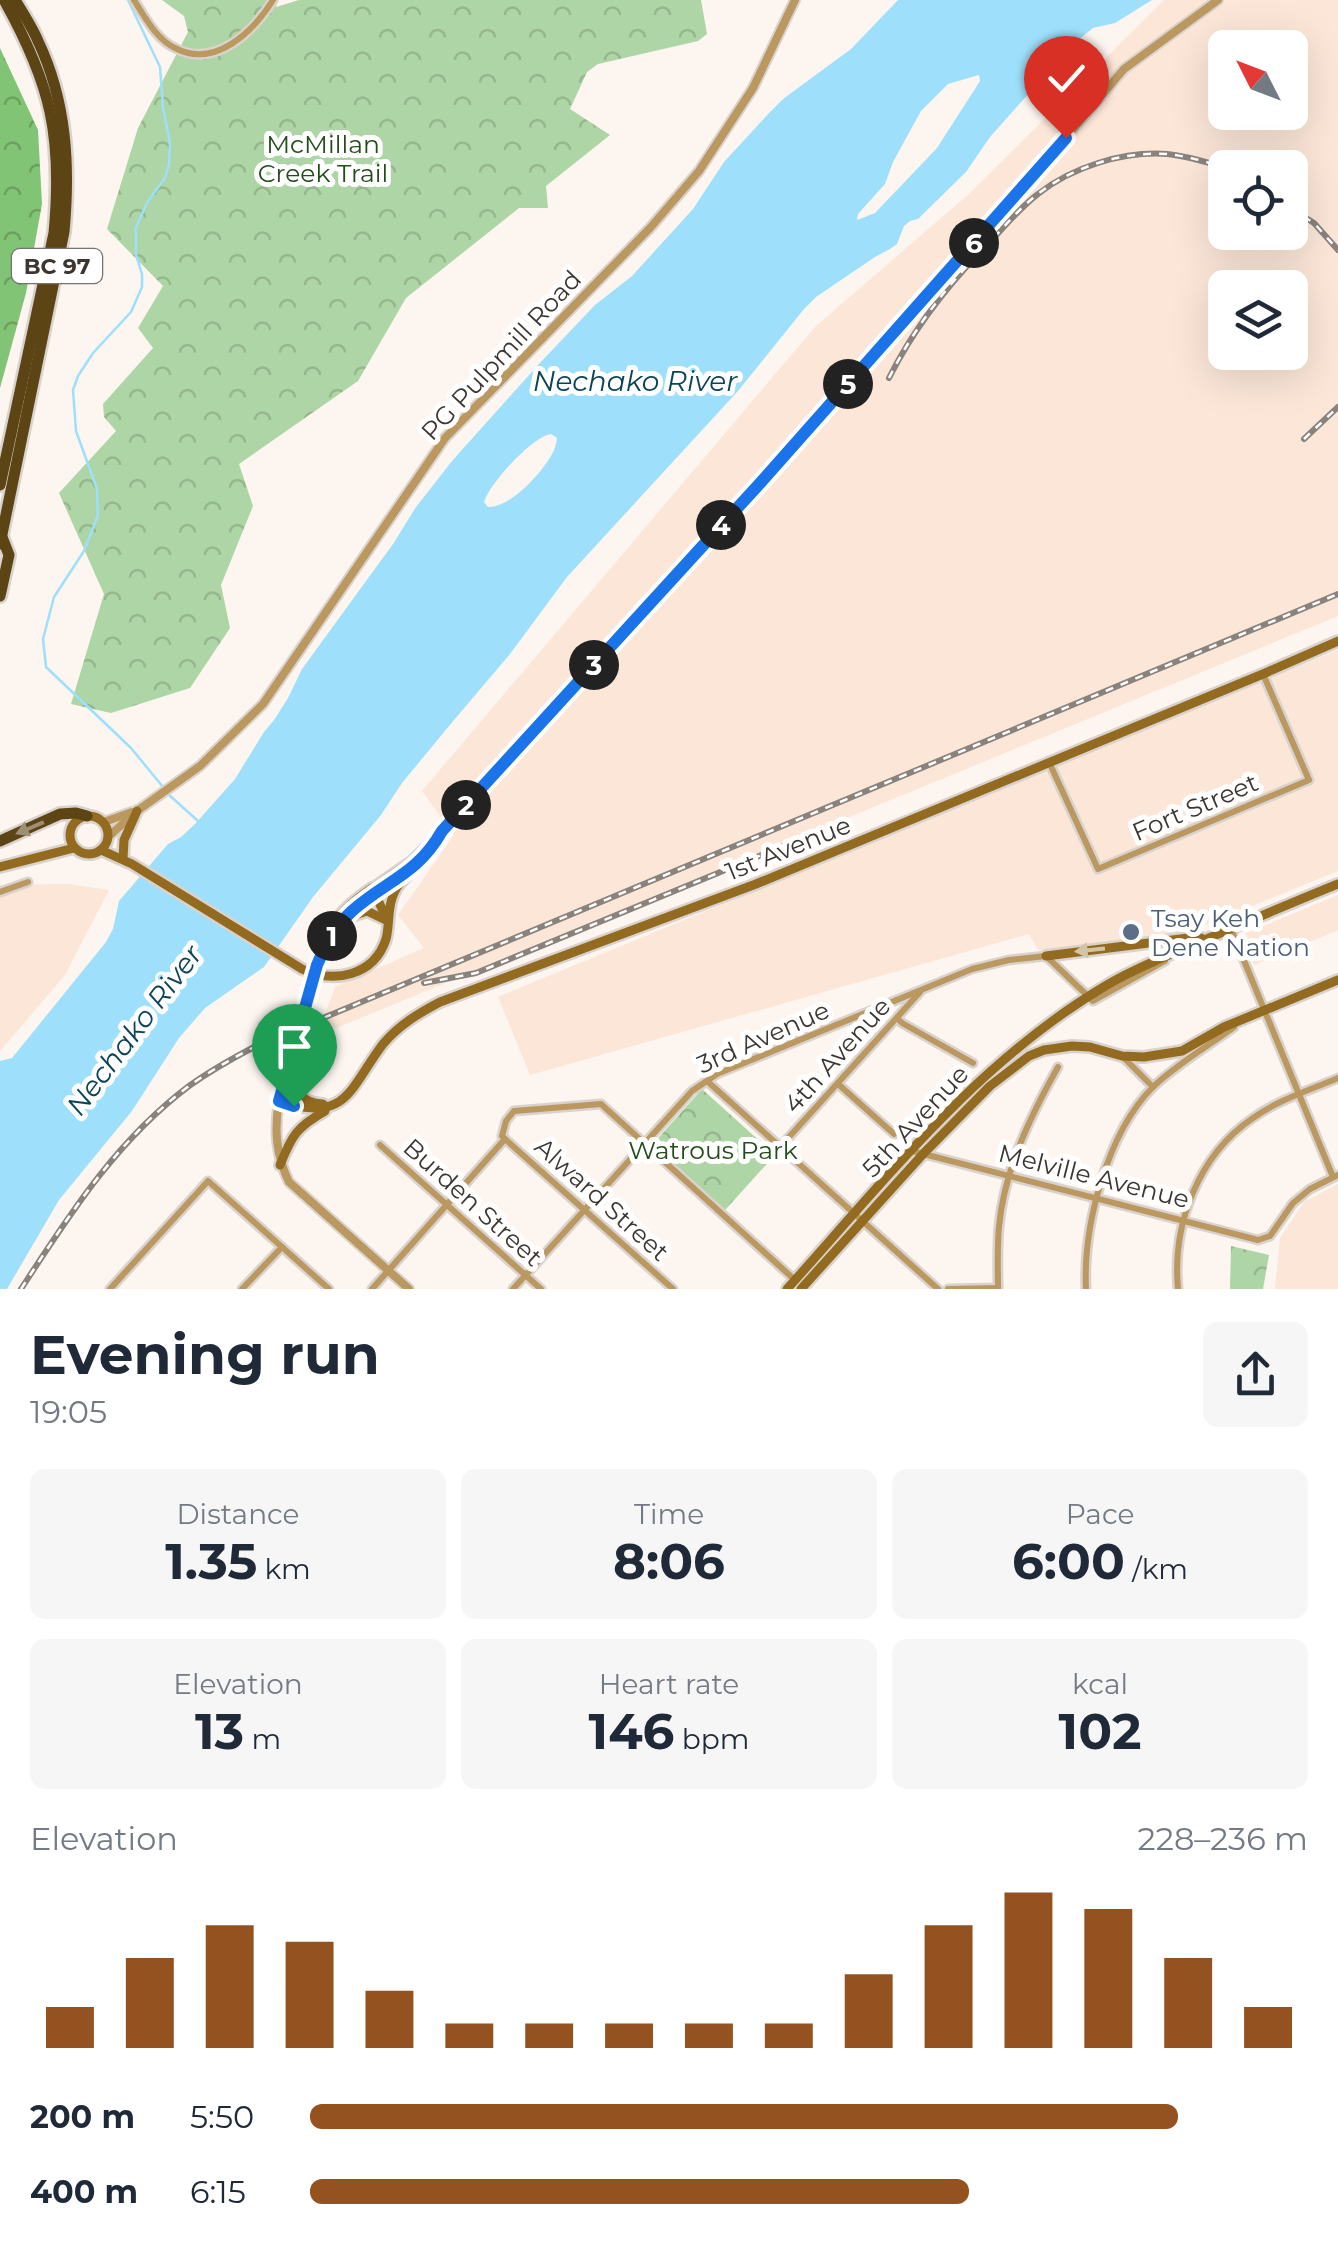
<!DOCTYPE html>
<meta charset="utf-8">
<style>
:root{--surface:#fff;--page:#f6f6f7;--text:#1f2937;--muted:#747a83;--accent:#945220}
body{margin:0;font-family:Montserrat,sans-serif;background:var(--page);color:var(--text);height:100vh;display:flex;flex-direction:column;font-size:38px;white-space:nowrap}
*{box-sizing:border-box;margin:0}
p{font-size:32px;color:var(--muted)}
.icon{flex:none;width:55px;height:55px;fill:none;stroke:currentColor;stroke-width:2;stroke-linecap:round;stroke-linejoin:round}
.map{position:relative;height:1289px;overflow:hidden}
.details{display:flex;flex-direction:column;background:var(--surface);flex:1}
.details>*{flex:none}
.needle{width:65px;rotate:312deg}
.controls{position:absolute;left:1208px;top:30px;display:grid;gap:20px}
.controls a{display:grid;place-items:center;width:100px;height:100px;border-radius:15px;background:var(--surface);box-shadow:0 10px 40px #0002;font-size:50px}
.pin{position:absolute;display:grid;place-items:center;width:85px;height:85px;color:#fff;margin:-102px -42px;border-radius:50% 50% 50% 0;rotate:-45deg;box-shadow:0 0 10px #0007}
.pin .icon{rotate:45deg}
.km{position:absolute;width:50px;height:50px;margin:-25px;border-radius:50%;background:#222;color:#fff;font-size:28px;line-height:50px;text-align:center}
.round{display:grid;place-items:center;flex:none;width:105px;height:105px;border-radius:15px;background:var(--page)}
.overview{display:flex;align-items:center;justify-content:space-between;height:170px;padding:0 30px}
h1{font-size:55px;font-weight:700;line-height:75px}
.figures{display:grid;grid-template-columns:repeat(3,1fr);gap:15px;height:170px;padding:10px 30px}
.figures div{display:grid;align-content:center;border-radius:15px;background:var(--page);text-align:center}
.figures b{font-size:50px;font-weight:700}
.figures small{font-size:28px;font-weight:400}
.figures p{font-size:28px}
.chart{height:280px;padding:20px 30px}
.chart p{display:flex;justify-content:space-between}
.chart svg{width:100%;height:180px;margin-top:10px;stroke:var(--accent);stroke-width:6}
ul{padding:0 30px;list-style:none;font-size:32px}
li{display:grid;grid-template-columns:160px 120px 1fr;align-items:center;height:75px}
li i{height:25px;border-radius:12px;background:var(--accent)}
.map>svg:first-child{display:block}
.built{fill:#fbe6d8;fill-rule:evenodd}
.forest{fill:url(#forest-crowns)}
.park{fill:url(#park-crowns)}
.water{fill:#9ee0fc;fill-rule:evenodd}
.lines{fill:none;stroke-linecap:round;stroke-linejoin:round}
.stream{stroke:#9ee0fc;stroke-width:2.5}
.minor-casing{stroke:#dad2cd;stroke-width:11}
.tertiary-casing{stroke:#dad2cd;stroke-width:12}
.secondary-casing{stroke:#dad2cd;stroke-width:14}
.trunk-casing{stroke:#dad2cd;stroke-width:16}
.minor{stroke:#ba985f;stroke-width:6}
.tertiary{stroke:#ba985f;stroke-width:8}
.secondary{stroke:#936b20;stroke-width:9}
.trunk{stroke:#5c4415;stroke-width:11}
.rail-casing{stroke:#89827d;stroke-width:6}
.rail{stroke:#fff;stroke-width:2.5;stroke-dasharray:8;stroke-linecap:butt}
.secondary-bridge-casing{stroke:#dad2cd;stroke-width:14;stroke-linecap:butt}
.secondary-bridge{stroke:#936b20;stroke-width:9}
.oneway{fill:#9d8f73}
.oneway2{fill:#d4c4a6}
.route-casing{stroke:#fff;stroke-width:20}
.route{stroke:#1a73e8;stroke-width:12}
.service-dot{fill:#5c6f8a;stroke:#fff;stroke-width:4}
.labels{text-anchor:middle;stroke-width:10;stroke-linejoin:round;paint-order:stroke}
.shield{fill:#fff;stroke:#76726e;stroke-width:2.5}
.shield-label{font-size:22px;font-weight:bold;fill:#3c3530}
.park-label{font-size:25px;fill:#224d19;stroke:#fff}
.street-label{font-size:25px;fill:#3c3530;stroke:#fff}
.service-label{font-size:25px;fill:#4e5e75;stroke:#fff;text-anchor:start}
.water-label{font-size:28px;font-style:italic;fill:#0b4456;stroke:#fff}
</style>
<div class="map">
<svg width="1338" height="1289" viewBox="0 0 1338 1289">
<defs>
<pattern id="forest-crowns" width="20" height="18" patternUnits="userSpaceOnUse" patternTransform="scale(2.5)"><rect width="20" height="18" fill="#82c475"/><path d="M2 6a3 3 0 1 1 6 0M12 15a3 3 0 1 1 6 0" fill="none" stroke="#6ca060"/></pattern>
<pattern id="park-crowns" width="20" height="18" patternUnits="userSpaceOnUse" patternTransform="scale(2.5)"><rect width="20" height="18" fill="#add5a5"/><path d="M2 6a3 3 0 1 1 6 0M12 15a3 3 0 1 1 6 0" fill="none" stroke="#96b78e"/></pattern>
</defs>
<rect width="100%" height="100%" fill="#fdf5f0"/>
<g class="built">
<path d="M 1164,0 L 1338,0 L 1338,616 L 317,1036 L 335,987 L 424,948 L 398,915 L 454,835 L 422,791 L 815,327 L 970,193 ZM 1225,48 L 1290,48 L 1290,112 L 1225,112 ZM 1225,168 L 1290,168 L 1290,232 L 1225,232 ZM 1225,288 L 1290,288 L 1290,352 L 1225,352 Z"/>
<path d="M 1338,650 L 1338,871 L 1184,934 L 1038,950 L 1029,934 L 530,1075 L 498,997 Z"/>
<path d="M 68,884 L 109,890 L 65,975 L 0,1051 L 0,885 Z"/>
<path d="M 1338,895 L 1338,930 L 1254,965 L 1242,935 Z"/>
<path d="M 1338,1184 L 1338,1289 L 1275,1289 L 1280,1238 L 1304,1202 Z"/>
</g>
<path class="forest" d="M 0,48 L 38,130 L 42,204 L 26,293 L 0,388 Z"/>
<g class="park">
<path d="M 162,0 L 277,0 L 276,7 L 299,0 L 701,0 L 707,34 L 698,41 L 598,64 L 587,72 L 570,109 L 610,135 L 546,186 L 548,208 L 519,208 L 406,298 L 358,381 L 239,464 L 253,506 L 221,585 L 230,628 L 190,688 L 111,713 L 71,704 L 104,594 L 59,493 L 116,431 L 104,417 L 103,404 L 153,348 L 138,328 L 163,286 L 107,229 L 138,128 L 188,32 L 184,16 Z"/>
<path d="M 702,1089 L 775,1155 L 725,1210 L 652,1145 Z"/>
<path d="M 1231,1246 L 1269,1255 L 1263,1289 L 1230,1289 Z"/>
</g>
<path class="water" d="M 898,0 L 1152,0 L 1115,23 L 1093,28 L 1072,45 L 990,137 L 966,172 L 918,219 L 910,221 L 904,226 L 897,244 L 890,249 L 875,257 L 816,297 L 804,309 L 738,391 L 567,577 L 510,654 L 449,726 L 402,783 L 381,815 L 313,897 L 264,967 L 205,1008 L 179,1038 L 132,1111 L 59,1200 L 7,1289 L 0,1289 L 0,1061 L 12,1058 L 106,942 L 113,929 L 119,901 L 168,844 L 181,837 L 195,824 L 235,779 L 264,732 L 274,720 L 288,698 L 302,669 L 393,544 L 416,507 L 452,461 L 538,365 L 595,305 L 632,276 L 693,209 L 724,162 L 771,111 L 783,99 L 851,49 ZM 979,75 L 980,81 L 937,148 L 875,213 L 857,220 L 858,214 L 885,184 L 893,162 L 921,111 L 948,84 ZM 551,434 L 557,438 C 556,443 555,450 552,454 C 542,473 510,508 488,507 L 484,502 C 490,483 532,437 551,434 Z"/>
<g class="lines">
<g class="stream">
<path d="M 128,0 L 160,67 L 163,108 L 170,143 L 169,164 L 165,178 L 148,201 L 136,227 L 136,255 L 142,274 L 142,287 L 131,312 L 93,353 L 78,376 L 73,390 L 76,431 L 97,489 L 98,515 L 84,551 L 54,597 L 43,639 L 46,667 L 131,748 L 163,787"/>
<path d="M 168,794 L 198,821"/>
</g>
<g class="minor-casing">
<g id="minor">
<path d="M 134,0 C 145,17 156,39 175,48 C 215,69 253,32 273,0"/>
<path d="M 1049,762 L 1098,869 L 1309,780 L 1263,674"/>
<path d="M 0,892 L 28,882"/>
<path d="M 1231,929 L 1333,1177"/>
<path d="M 898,1019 L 902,1023 L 973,1063"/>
<path d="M 1122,1056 L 1153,1087"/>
<path d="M 707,1081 L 938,1289"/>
<path d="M 838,1084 L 894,1134"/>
<path d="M 505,1139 L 502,1136 L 506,1121 L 514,1111 L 601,1104 L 796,1281"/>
<path d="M 505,1139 L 673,1289"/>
<path d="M 380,1145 L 541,1289"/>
<path d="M 780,1147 L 920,992"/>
<path d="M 912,1151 L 1258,1240 L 1270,1236 L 1293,1203 L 1310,1189 L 1338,1175"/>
<path d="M 110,1289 L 208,1181 L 329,1289"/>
<path d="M 242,1289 L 282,1247"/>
<path d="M 372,1289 L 505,1139"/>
<path d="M 513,1289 L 692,1091 L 717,1074 L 972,969 L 1009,960 L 1046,956 L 1093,1001 L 1165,961"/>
<path d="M 948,1289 L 998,1288"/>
<path d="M 998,1289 C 998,1268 997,1247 999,1227 C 1004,1170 1031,1115 1058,1067"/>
<path d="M 1086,1289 C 1083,1226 1107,1133 1153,1087 C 1177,1064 1207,1047 1234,1027"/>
<path d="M 1178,1289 C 1172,1225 1198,1155 1253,1118 C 1278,1100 1310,1090 1338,1078"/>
</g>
</g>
<g class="tertiary-casing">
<g id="tertiary">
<path d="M 104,822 L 132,812"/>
<path d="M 108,837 L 137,811 L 200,766 L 263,704 L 445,438 L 650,228 L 699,171 L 753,88 L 795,0"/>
<path d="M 372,888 L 411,861 L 442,831 L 762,481 L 1007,207 L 1124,69 L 1218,0"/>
<path d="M 375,894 C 401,877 425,862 440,835"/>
<path d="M 279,1101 C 274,1130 276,1155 289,1182 L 409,1289"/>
</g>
</g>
<g class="secondary-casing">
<g id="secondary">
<circle cx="89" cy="835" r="19"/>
<path d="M 101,850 L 132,864 L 302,969 C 334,984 374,976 386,939 C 390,924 387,907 394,893 C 397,884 407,876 413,869"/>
<path d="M 123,859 L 124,840 L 137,811"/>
<path d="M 0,867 L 74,848"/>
<path d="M 355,915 L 367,911 L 388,921"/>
<path d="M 329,941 L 342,921 L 375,894"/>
<path d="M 1046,956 L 1188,938 L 1201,938"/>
<path d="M 317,965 C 333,924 334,914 372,888 L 387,919"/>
<path d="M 292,1055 L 279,1101 C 347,1124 349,1089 383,1044 C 399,1025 419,1013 440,1002 L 756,884 L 1263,674 L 1338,641"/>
<path d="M 292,1069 C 291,1090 301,1103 323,1104"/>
<path d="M 280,1165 C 292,1135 297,1127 325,1111"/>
<path d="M 787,1289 C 885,1180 979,1060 1107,985 C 1129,972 1152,962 1176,952 C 1230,929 1284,906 1338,884"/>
<path d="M 801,1289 L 924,1153 L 990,1086 L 1029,1056 L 1044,1050 L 1072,1046 L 1090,1047 L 1122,1056 L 1144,1057 L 1182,1051 L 1224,1027 L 1338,980"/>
</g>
</g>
<g class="trunk-casing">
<g id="trunk">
<path d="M 0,485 L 54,233 C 63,137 51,84 4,0"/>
<path d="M 0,544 L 64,232 C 70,167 67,102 38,41 C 32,27 23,13 15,0"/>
<path d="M 0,596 L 9,555 L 2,537"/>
<path d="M 0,841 L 60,814 L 76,813 L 87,816"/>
</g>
</g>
<use href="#minor" class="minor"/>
<use href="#tertiary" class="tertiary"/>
<use href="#secondary" class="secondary"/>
<use href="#trunk" class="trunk"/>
<g class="rail-casing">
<g id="rail">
<path d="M 1290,208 L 1314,223 L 1338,250"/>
<path d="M 889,378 C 914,328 945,288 984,248 C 1001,231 1018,209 1038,194 C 1072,167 1123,151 1167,154 C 1187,156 1207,162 1226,168"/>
<path d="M 1304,439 L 1338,407"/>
<path d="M 424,983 L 476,973 L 788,844"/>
<path d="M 21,1289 C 70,1214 116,1141 189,1086 C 210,1071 233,1058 256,1046 L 1338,594"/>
</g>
</g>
<use href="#rail" class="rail"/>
<g class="secondary-bridge-casing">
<path id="secondary-bridge" d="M 292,1055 L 317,965"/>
</g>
<use href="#secondary-bridge" class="secondary-bridge"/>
</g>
<defs><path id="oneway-solid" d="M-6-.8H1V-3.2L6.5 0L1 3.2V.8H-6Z" transform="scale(2.5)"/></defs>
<use class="oneway" href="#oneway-solid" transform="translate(30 828) rotate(157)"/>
<use class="oneway2" href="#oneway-solid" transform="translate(1090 950) rotate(174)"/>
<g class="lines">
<g class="route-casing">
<path id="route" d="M 294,1106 L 279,1101 L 317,965 C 325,946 337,925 352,911 C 387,880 417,875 442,831 L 762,481 L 1066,138"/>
</g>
<use href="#route" class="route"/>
</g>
<circle class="service-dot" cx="1131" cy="932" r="10"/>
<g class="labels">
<rect class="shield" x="12" y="249" width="90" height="34" rx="8"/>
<g class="shield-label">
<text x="57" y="274">BC 97</text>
</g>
<g class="park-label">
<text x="323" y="153">McMillan<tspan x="323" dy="29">Creek Trail</tspan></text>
<text x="713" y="1159">Watrous Park</text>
</g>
<g class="street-label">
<text transform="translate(501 355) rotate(-47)" y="9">PG Pulpmill Road</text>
<text transform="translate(1195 807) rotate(-23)" y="9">Fort Street</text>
<text transform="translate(788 848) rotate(-22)" y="9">1st Avenue</text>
<text transform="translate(763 1037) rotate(-24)" y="9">3rd Avenue</text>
<text transform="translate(837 1055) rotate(-48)" y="9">4th Avenue</text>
<text transform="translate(915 1121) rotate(-47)" y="9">5th Avenue</text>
<text transform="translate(1094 1176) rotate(14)" y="9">Melville Avenue</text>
<text transform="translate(602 1199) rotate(42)" y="9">Alward Street</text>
<text transform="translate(473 1202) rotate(42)" y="9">Burden Street</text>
</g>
<g class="service-label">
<text x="1151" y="927">Tsay Keh<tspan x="1151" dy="29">Dene Nation</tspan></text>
</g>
<g class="water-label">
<text x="635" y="391">Nechako River</text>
<text transform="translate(134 1030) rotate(-53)" y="10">Nechako River</text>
</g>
</g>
</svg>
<div class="controls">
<a><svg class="needle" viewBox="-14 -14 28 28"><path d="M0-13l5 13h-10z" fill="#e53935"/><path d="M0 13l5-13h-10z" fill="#747a83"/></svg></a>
<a><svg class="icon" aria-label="locate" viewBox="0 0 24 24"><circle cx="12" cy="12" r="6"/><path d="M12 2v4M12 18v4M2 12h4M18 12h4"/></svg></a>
<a><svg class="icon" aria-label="layers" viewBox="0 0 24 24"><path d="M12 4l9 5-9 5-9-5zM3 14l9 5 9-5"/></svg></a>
</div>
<div class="pin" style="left:294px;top:1106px;background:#1e9e55"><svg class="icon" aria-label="arrive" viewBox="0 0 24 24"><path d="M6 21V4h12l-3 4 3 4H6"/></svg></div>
<div class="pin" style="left:1066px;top:138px;background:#d93025"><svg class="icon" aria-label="check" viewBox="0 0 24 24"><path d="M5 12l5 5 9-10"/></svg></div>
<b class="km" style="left:332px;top:936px">1</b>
<b class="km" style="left:466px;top:805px">2</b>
<b class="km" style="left:594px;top:665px">3</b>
<b class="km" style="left:721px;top:525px">4</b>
<b class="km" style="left:848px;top:384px">5</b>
<b class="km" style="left:974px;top:243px">6</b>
</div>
<section class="details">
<div class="overview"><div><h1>Evening run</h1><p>19:05</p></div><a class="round"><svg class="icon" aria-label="share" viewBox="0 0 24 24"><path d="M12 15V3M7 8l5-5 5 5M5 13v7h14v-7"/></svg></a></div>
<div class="figures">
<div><p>Distance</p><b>1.35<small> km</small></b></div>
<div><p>Time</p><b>8:06</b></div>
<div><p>Pace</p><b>6:00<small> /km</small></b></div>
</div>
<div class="figures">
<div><p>Elevation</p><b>13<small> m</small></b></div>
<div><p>Heart rate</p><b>146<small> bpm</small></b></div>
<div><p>kcal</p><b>102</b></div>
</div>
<div class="chart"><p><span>Elevation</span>228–236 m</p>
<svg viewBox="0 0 160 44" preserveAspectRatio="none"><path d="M5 44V34M15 44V22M25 44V14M35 44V18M45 44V30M55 44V38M65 44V38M75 44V38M85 44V38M95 44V38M105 44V26M115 44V14M125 44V6M135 44V10M145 44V22M155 44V34"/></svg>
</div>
<ul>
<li><b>200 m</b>5:50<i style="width:87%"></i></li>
<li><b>400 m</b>6:15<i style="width:66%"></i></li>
</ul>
</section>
